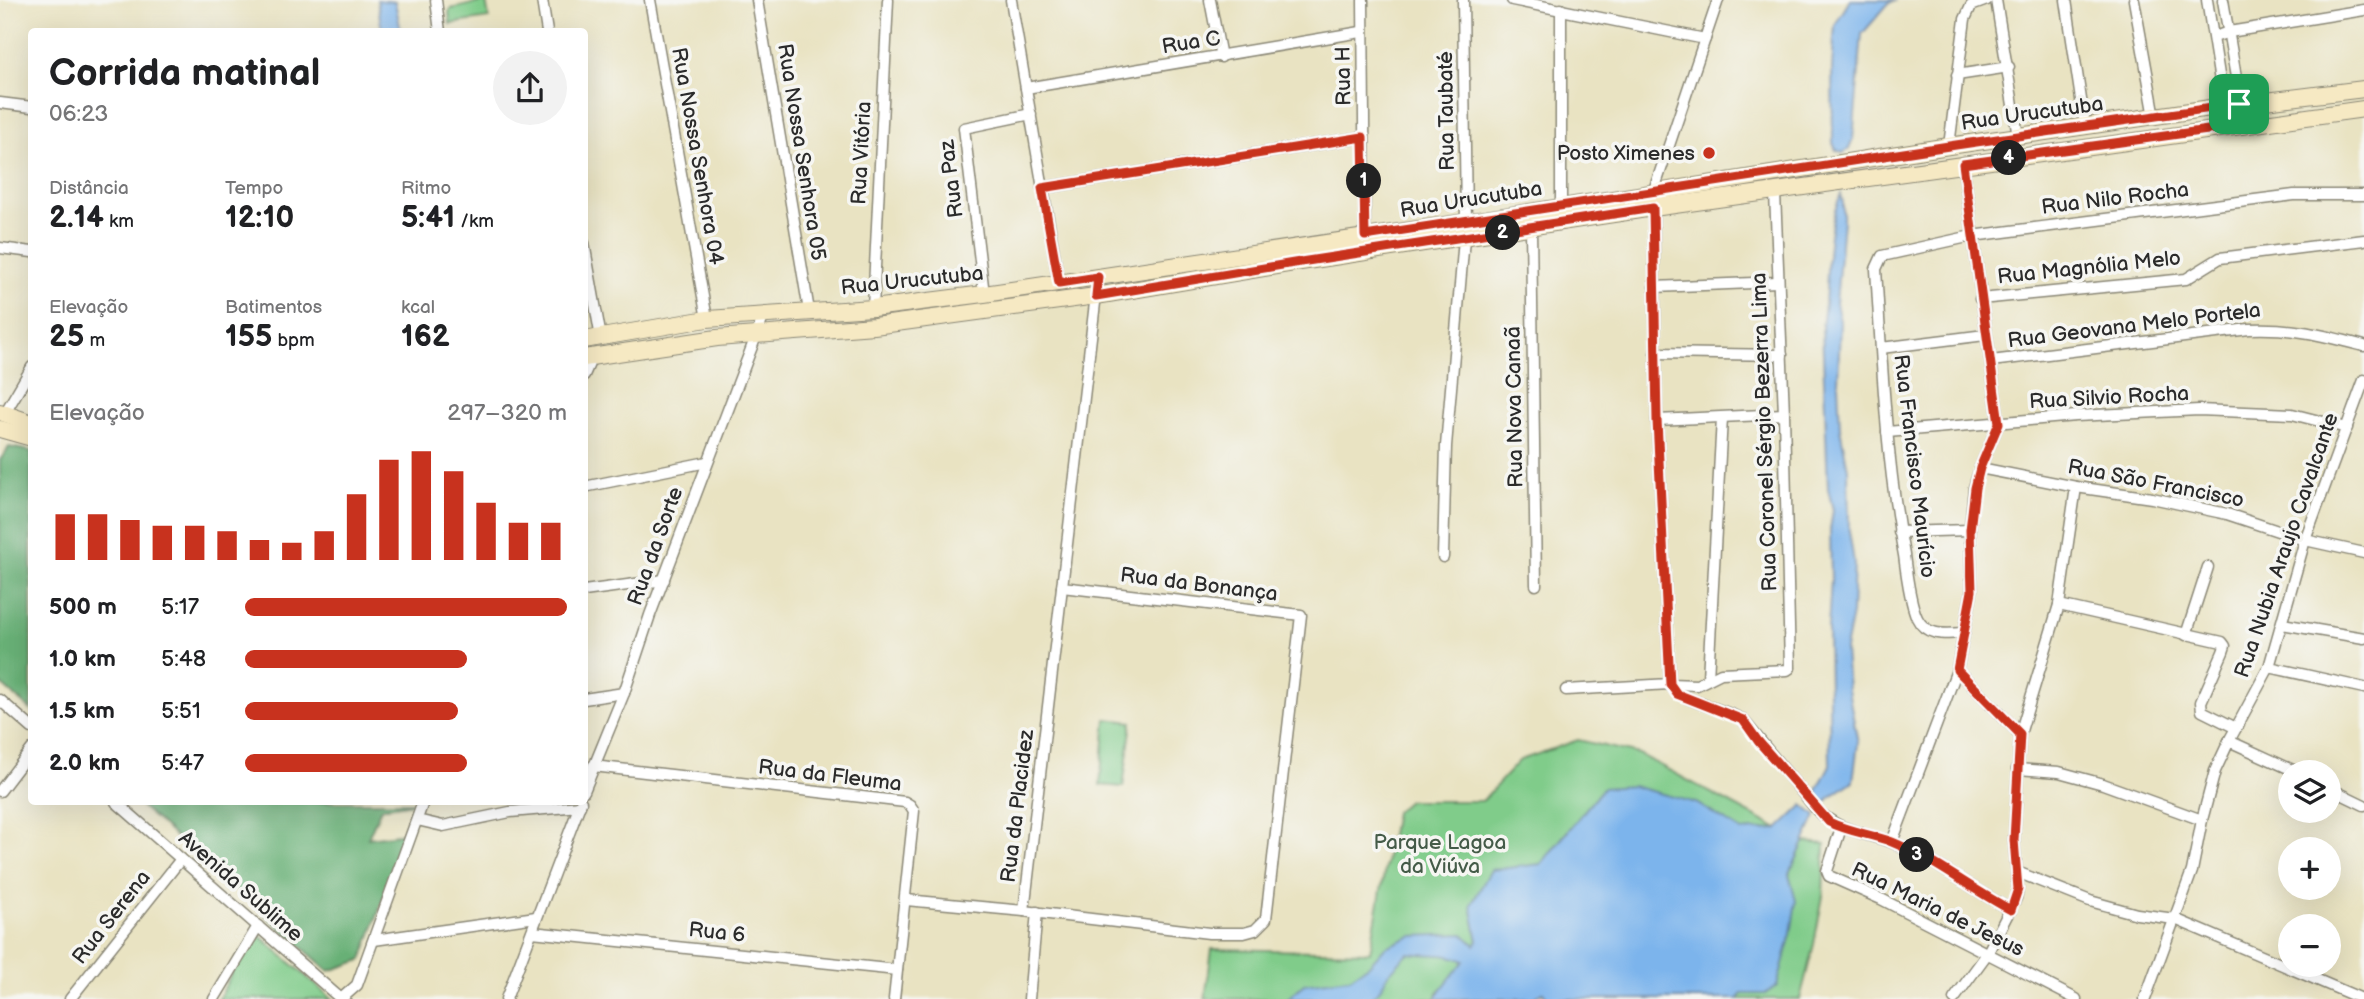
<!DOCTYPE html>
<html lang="pt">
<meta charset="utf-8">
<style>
:root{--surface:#fff;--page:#f2f2f2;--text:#202124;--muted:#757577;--accent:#c8321e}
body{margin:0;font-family:"Balsamiq Sans",sans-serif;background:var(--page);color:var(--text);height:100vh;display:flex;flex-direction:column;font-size:26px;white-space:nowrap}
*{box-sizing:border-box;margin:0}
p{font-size:23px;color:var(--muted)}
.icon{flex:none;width:38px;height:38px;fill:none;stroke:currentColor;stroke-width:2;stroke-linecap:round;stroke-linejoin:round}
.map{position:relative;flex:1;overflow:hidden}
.panel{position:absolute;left:28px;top:28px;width:560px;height:777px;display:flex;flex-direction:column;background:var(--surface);border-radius:7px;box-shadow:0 7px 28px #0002}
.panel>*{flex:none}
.controls{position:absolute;left:2278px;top:760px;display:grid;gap:14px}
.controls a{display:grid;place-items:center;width:63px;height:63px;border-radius:50%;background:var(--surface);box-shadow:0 7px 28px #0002;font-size:35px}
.pin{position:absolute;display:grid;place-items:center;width:60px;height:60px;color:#fff;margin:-30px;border-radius:14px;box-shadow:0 4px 10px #0006}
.km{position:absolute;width:35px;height:35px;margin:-18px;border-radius:50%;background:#222;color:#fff;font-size:19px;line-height:35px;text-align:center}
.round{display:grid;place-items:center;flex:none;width:74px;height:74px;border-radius:37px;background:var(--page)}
.head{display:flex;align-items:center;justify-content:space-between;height:119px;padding:0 21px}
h1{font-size:38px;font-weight:700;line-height:52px}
.stats{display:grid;grid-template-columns:repeat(3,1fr);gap:10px;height:119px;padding:7px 21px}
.stats div{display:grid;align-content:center}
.stats b{font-size:30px;font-weight:700}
.stats small{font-size:19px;font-weight:400}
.stats p{font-size:19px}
.chart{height:196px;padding:14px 21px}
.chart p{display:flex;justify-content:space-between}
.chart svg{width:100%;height:126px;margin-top:7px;stroke:var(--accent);stroke-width:6}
ul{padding:0 21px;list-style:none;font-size:23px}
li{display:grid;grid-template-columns:112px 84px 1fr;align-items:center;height:52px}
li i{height:18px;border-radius:9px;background:var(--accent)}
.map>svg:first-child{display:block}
.green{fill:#80cc8a;stroke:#567c5a;stroke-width:2}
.forest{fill:#68b076;stroke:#4a6e50;stroke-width:2}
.water{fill:#7cb4ec;stroke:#54708c;stroke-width:2}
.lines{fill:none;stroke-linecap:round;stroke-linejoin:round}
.street-casing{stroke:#8a8776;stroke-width:13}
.secondary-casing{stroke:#8a8776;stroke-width:18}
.street{stroke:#fff;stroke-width:10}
.secondary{stroke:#f6e9c3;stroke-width:16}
.route-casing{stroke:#fff;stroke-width:14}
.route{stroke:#c8321e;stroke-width:9}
.poi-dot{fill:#c8321e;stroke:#f6f6f2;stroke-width:2.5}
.labels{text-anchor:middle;stroke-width:7;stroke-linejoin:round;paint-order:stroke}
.street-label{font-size:21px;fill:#2b2b2b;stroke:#f6f6f2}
.poi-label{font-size:21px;fill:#2b2b2b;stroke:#f6f6f2;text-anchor:end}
.park-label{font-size:21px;fill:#445b48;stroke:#f6f6f2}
</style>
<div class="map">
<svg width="2364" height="999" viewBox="0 0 2364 999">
<rect width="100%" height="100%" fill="#f6f6f2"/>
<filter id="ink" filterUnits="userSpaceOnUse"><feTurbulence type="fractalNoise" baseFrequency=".0143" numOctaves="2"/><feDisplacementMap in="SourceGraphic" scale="14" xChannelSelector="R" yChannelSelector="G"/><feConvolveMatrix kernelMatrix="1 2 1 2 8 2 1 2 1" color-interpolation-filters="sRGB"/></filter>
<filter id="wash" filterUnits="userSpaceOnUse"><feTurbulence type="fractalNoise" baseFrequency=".00686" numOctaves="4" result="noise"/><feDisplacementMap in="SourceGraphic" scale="28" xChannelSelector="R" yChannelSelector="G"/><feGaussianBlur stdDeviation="1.57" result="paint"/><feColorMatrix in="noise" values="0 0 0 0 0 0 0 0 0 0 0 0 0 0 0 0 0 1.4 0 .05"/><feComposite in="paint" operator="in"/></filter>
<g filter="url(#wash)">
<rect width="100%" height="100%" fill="#e9e3c2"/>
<g class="green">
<path d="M 486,1 L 489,18 L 450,24 L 449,12 L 451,9 Z"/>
<path d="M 1106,719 L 1132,722 L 1123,787 L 1100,785 Z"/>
<path d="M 1578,740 L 1639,754 L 1778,829 L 1742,831 L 1696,803 L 1603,788 L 1541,864 L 1471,905 L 1478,941 L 1450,981 L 1438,992 L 1436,999 L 1205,999 L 1212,949 L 1370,952 L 1395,812 L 1408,801 L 1482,801 L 1520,760 Z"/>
<path d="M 1804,842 L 1825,844 L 1823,896 L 1814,944 L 1800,999 L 1739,999 L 1741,994 L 1765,994 L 1795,901 L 1789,875 Z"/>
<path d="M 259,935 L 332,999 L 219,999 L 242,951 L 250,951 Z"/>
</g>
<g class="forest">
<path d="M 9,447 L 31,451 L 31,710 L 0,683 L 0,460 Z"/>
<path d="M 136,802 L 419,802 L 381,808 L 368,838 L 406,833 L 362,960 L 329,971 Z"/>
</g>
<g class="water">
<path d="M 377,0 L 395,2 L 401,31 L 382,31 Z"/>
<path d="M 1850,0 L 1895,0 L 1888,4 L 1862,34 L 1853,139 L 1849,149 L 1843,153 L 1836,150 L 1833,143 L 1832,69 L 1835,25 Z"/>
<path d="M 1841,194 L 1843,202 L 1843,220 L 1836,304 L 1840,321 L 1838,384 L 1840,428 L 1848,469 L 1849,531 L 1854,562 L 1852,614 L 1845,649 L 1848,690 L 1858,743 L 1853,781 L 1829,798 L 1820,812 L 1814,805 L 1817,790 L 1830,765 L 1828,629 L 1831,580 L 1830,530 L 1833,510 L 1828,489 L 1822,326 C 1830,283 1823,234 1841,194 Z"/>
<path d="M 1632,786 L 1696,803 L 1742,831 L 1778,829 L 1803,805 L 1816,816 L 1789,875 L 1796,901 L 1791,934 L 1777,986 L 1765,994 L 1741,994 L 1739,999 L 1548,999 L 1543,992 L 1533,999 L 1436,999 C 1439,990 1457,970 1464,961 C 1447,952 1428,956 1408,953 L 1390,972 L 1378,992 L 1368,999 L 1287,999 L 1304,984 L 1350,978 L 1370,964 L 1385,947 L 1412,936 L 1463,934 L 1475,945 L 1478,941 L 1471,905 L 1491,870 L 1541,864 L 1603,788 Z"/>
</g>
</g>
<g filter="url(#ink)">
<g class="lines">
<g class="street-casing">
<g id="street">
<path d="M 436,0 L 440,32"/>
<path d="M 542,0 L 547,32"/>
<path d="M 650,0 L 707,319"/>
<path d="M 757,0 L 809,311"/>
<path d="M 1011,0 L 1059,283"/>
<path d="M 1210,0 L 1221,57"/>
<path d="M 1363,0 L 1365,236"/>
<path d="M 1463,0 L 1466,222"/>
<path d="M 1512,0 L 1705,39"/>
<path d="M 1996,0 L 2018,136"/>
<path d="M 2066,0 L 2085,126"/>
<path d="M 2134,0 L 2155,117"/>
<path d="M 2207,0 L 2224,106 L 2225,127"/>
<path d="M 2223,0 L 2244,125"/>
<path d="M 1561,9 L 1561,206"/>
<path d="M 2214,37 L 2229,32 L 2364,10"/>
<path d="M 1957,75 L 2009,67"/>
<path d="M 1026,88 L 1361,32"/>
<path d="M 0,103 L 32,107"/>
<path d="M 1949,146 L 1965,19 L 1971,6 L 1987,0"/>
<path d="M 1042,188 L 1363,137"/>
<path d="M 1531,228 L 1536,585"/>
<path d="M 584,243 L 601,338"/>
<path d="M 0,248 L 32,252"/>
<path d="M 1654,287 L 1778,282"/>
<path d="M 984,294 L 964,128 L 1031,114"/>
<path d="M 1980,299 L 2186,279 L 2220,258 L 2364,240"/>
<path d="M 873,308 L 888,0"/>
<path d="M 1881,348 L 1985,335"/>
<path d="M 1655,353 L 1782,355"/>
<path d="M 1991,361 L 2249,329 C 2292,327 2322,335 2364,346"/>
<path d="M 584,375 L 592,357"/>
<path d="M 5,413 L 32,367"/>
<path d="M 1657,420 L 1784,414"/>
<path d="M 1887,432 L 2076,416 L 2199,410 L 2292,414 L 2347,428"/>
<path d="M 1980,468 L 2076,487 L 2152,498 L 2227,514 L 2305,540 L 2364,553"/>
<path d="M 584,487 L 707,462"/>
<path d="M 1899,532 L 1970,530"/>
<path d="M 1443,557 L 1446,446 L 1464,239"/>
<path d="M 584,591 L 664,580"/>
<path d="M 2059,605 L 2222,642 L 2225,646 L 2223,652 L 2201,702 L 2202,711 L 2236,728"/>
<path d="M 2282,624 L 2364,638"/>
<path d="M 1964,633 C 1946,634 1926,637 1917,618 C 1911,605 1906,571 1904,555 C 1886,461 1882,365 1876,269 L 1882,256 L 1972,236 L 2294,195 L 2364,195"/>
<path d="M 2186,635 L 2208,567"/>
<path d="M 2269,667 L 2364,688"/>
<path d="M 1957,670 L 2020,734"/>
<path d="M 1708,678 L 1722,418"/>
<path d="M 1670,684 L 1657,420 L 1653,193 L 1718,0"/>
<path d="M 1670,684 C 1680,702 1724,708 1743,720 L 1817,810 C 1840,832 1863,832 1891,842 C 1934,859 1971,889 2011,910"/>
<path d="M 1566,690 L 1670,684 L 1697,685 L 1721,673 L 1787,670 L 1790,668 L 1784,414 L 1775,193"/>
<path d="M 584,699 L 624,693"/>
<path d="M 0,700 L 32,728"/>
<path d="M 2229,741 L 2297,772"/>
<path d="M 593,766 L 905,802 L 910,805 L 914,811 L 894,999"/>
<path d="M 2017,769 L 2059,772 L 2103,784 L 2202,820"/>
<path d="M 2329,788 L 2364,805"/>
<path d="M 0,791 L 32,749"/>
<path d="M 584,791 L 624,693 L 650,615 L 764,315"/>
<path d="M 116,802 L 341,999"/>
<path d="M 417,820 L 443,826 L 510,812 L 580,806"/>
<path d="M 1841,828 L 1827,871 L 1829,876 L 1881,899 L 2076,999"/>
<path d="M 1892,842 L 1957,670 L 1972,591 L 1970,530 L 1974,488 L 1980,468 L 1999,423 L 1963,164"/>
<path d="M 2017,872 L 2090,901 L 2137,914 L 2175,919 L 2362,999"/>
<path d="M 906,900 L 1024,911 L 1062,587"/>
<path d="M 1024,911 L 1209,933 L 1244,933 L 1255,930 L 1266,919 L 1301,615 L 1062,587 L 1098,277"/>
<path d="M 532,932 L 897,970"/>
<path d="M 374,940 L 536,917"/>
<path d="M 70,999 L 181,859"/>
<path d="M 214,999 L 258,926"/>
<path d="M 341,999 L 357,985 L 423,802"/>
<path d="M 506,999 L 581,802"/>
<path d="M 1029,999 L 1037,912"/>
<path d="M 1954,999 L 1987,954 L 2016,898 L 2018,889 L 2014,840 L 2020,734 L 2059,605 L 2076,487"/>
<path d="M 2145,999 L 2192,871 L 2202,820 L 2215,771 L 2229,741 L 2269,667 L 2305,540 L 2364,380"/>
</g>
</g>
<g class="secondary-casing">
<g id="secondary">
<path d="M 584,340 L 707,319 L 873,308 L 984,294 L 1466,222 L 1949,146 L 2224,106 L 2364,89"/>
<path d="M 584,358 L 717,338 L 874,326 L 1096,296 L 1294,263 L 1653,208 L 2364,109"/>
<path d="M 0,412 L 32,423"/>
<path d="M 0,429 L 32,438"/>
</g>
</g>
<use href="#street" class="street"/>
<use href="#secondary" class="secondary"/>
</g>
</g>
<g class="lines" filter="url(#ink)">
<g class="route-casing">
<path id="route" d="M 2239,104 L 2244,125 L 1963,164 L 1999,423 L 1980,468 L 1975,488 L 1970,530 L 1972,591 L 1957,670 L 2020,734 L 2014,840 L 2018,889 L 2011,910 C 1971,889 1934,859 1892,842 C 1871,834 1849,832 1829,822 L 1758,741 L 1743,720 L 1677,694 L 1670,684 L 1657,420 L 1653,208 L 1294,263 L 1096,296 L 1098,277 L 1059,283 L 1042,188 L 1363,137 L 1365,236 L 1949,146 Z"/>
</g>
<use href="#route" class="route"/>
</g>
<circle class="poi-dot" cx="1709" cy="153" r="7"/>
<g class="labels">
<g class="street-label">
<text transform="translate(1191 42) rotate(-9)" y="7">Rua C</text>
<text transform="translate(1343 76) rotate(-91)" y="7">Rua H</text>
<text transform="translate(1446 111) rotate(-91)" y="7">Rua Taubaté</text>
<text transform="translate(2032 113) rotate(-8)" y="7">Rua Urucutuba</text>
<text transform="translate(802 152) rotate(81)" y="7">Rua Nossa Senhora 05</text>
<text transform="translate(861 153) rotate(-87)" y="7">Rua Vitória</text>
<text transform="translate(698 156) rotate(80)" y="7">Rua Nossa Senhora 04</text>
<text transform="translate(951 179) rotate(-97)" y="7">Rua Paz</text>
<text transform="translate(2115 198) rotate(-7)" y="7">Rua Nilo Rocha</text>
<text transform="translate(1471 199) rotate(-9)" y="7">Rua Urucutuba</text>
<text transform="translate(2089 267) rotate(-6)" y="7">Rua Magnólia Melo</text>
<text transform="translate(912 280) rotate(-6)" y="7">Rua Urucutuba</text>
<text transform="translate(2134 325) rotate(-7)" y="7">Rua Geovana Melo Portela</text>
<text transform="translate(2109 397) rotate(-3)" y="7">Rua Silvio Rocha</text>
<text transform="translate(1514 407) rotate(-91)" y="7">Rua Nova Canaã</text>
<text transform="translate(1764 432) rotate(-92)" y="7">Rua Coronel Sérgio Bezerra Lima</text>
<text transform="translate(1915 466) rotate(83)" y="7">Rua Francisco Maurício</text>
<text transform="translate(2156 483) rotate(11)" y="7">Rua São Francisco</text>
<text transform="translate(2286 545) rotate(-71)" y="7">Rua Nubia Araujo Cavalcante</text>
<text transform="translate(655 546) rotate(-70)" y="7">Rua da Sorte</text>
<text transform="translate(1199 584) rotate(7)" y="7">Rua da Bonança</text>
<text transform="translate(830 775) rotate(7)" y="7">Rua da Fleuma</text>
<text transform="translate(1017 806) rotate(-83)" y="7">Rua da Placidez</text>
<text transform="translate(241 886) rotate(41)" y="7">Avenida Sublime</text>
<text transform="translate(1938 909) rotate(26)" y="7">Rua Maria de Jesus</text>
<text transform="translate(111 917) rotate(-52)" y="7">Rua Serena</text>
<text transform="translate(717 932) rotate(6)" y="7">Rua 6</text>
</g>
<g class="poi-label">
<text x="1695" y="160">Posto Ximenes</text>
</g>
<g class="park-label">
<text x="1440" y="849">Parque Lagoa<tspan x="1440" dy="24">da Viúva</tspan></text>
</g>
</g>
</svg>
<div class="controls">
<a><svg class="icon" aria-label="layers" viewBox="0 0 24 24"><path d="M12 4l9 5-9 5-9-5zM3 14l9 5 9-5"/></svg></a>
<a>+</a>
<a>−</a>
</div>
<div class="pin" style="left:2239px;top:104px;background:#1e9e55"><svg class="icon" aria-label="arrive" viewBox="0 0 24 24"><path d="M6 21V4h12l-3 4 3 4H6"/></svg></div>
<b class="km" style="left:1364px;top:181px">1</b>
<b class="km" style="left:1503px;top:233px">2</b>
<b class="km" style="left:1917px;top:855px">3</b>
<b class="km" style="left:2009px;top:158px">4</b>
<section class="panel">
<div class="head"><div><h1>Corrida matinal</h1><p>06:23</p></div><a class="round"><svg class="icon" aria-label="share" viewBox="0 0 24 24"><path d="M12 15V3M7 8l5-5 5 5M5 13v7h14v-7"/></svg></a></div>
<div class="stats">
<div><p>Distância</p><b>2.14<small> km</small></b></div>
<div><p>Tempo</p><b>12:10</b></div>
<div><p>Ritmo</p><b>5:41<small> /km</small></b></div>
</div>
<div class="stats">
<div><p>Elevação</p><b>25<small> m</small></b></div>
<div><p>Batimentos</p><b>155<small> bpm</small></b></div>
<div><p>kcal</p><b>162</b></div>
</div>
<div class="chart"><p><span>Elevação</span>297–320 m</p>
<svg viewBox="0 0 160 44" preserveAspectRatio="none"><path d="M5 44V28M15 44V28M25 44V30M35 44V32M45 44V32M55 44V34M65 44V37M75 44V38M85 44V34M95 44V21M105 44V9M115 44V6M125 44V13M135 44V24M145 44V31M155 44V31"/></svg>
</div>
<ul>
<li><b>500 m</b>5:17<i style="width:100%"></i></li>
<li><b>1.0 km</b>5:48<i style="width:69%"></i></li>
<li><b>1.5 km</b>5:51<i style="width:66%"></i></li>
<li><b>2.0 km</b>5:47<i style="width:69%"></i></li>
</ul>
</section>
</div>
